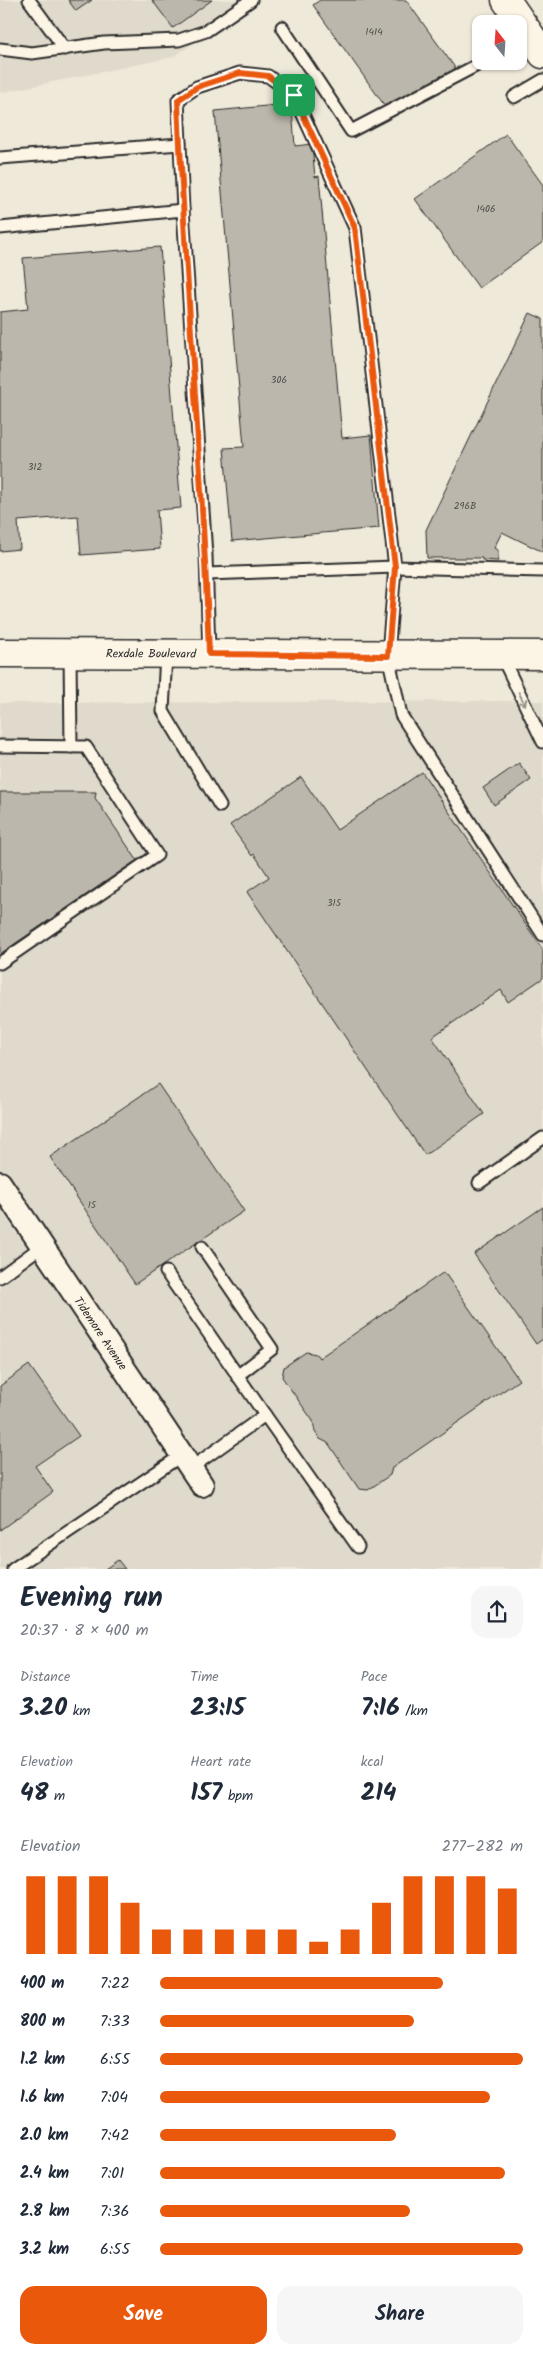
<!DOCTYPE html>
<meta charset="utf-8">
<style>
:root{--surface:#fff;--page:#f6f6f7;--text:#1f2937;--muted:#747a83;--accent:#ea580c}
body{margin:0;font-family:Kalam,sans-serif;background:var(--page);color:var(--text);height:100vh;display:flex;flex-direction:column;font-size:19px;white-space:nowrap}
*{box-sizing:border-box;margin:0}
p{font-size:16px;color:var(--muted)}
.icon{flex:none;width:28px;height:28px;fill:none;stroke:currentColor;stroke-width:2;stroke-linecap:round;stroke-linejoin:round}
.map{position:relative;height:1569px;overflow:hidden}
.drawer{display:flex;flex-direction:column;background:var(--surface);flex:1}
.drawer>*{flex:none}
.needle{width:32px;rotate:343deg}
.tools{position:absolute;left:472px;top:15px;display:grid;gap:10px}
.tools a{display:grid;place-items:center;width:55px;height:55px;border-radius:10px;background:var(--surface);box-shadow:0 1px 4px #0004;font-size:25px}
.pin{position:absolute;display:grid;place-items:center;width:42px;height:42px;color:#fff;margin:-21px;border-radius:10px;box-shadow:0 2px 8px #0006}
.round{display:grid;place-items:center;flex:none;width:52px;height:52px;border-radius:15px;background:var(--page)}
.summary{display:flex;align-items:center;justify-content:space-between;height:85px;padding:0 20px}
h1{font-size:28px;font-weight:700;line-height:38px}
.stats{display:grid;grid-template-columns:repeat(3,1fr);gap:8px;height:85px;padding:5px 20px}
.stats div{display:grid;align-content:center}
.stats b{font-size:25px;font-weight:700}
.stats small{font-size:14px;font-weight:400}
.stats p{font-size:14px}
.chart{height:140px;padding:10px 20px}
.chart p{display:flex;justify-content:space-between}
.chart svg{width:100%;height:90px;margin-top:5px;stroke:var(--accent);stroke-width:6}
.cta{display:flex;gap:10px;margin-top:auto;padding:10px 20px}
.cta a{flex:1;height:58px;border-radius:15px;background:var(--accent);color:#fff;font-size:20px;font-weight:700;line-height:58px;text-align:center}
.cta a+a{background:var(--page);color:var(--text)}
ul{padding:0 20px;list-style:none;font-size:16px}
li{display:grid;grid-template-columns:80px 60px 1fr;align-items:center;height:38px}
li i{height:12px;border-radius:6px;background:var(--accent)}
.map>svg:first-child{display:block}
.built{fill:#e0dacc}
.building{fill:#bcb7ac;stroke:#2b2b2b}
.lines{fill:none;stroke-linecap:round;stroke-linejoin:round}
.service-casing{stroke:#2b2b2b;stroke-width:15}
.minor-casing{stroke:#2b2b2b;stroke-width:26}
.secondary-casing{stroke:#2b2b2b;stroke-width:31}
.service{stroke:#fcf5e5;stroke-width:11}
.minor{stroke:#fcf5e5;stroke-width:22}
.secondary{stroke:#fcf5e5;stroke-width:28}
.oneway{stroke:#949088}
.route-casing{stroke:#fff;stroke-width:10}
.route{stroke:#ea580c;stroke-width:6}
.labels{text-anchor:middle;stroke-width:4;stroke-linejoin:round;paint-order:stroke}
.number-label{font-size:10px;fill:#4f4e4b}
.street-label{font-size:12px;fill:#2b2b2b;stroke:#fcf5e5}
</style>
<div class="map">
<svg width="543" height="1569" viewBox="0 0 543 1569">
<rect width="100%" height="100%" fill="#efe9da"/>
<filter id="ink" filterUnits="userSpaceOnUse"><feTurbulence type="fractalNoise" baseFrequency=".02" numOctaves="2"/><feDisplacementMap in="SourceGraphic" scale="10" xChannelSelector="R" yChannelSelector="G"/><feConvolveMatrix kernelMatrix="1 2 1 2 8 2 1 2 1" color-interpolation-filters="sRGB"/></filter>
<g filter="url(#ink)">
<g class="built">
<path d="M 0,0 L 260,0 L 173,57 L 0,93 Z"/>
<path d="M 543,701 L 543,1569 L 0,1569 L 0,703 Z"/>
</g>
<g class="building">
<path d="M 68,0 L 92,0 L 76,11 Z"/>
<path d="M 152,0 L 212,0 L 173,28 Z"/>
<path d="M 320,0 L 406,0 L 456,69 L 430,87 L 387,109 L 313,5 Z"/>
<path d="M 287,104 L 287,110 L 292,109 L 295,146 L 312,144 L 315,177 L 319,176 L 342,438 L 371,435 L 379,528 L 232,541 L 224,448 L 244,447 L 215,111 Z"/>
<path d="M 506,134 L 543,185 L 543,242 L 479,288 L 415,199 Z"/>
<path d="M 160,247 L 181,508 L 157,510 L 160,549 L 81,555 L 78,516 L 18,521 L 20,549 L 0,551 L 0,312 L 28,309 L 23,258 Z"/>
<path d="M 530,313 L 543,319 L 543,552 L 502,532 L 494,548 L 498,550 L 498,561 L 482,560 L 482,558 L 427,558 L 426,530 Z"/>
<path d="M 519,763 L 531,780 L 494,805 L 483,788 Z"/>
<path d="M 422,772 L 543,950 L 543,978 L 508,1002 L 501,990 L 432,1037 L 484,1114 L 425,1155 L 247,892 L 269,877 L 254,854 L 252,856 L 230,825 L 301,777 L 337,830 Z"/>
<path d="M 0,792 L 96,792 L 95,798 L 137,860 L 0,954 Z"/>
<path d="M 158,1084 L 244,1211 L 135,1284 L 50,1157 Z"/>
<path d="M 543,1207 L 543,1339 L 536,1344 L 474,1254 Z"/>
<path d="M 444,1272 L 519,1380 L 392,1468 L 390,1475 L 368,1490 L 359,1489 L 328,1443 L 320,1439 L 315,1432 L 313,1421 L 282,1377 L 284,1367 L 306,1352 L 316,1354 L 319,1358 Z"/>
<path d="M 29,1365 L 79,1436 L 35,1466 L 53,1492 L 0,1530 L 0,1386 Z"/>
<path d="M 118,1560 L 125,1569 L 105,1569 Z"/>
</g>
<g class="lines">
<g class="service-casing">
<g id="service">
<path d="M 29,0 L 65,49"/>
<path d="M 282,27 L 351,131 L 485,61"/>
<path d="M 0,49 L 32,53 L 104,43 L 179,40 L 206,31 L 251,0"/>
<path d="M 514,97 L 543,80"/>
<path d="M 0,158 L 180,144"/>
<path d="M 183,210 L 178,100 L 197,87 L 240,73 L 268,76 L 294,95 L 355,228 L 395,567 L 388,655 L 401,715 L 543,935"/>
<path d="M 0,228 L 183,210 L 206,555 L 209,654"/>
<path d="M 207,574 L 395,567 L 543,571"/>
<path d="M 70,653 L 71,747"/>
<path d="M 166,654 L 163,711 L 220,806"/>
<path d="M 501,655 L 543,742"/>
<path d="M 0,746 L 86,747 L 157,855 L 0,963"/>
<path d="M 479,1183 L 543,1138"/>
<path d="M 202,1247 L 272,1349 L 237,1376"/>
<path d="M 166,1272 L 265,1415"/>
<path d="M 0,1277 L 42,1246"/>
<path d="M 191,1468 L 265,1415 L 358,1547"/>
<path d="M 13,1569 L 182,1455"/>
</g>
</g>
<g class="minor-casing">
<g id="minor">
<path id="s1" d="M 0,1183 L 202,1485"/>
</g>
</g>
<g class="secondary-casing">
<g id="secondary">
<path d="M 506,0 L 543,54"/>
<path id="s2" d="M 0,653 L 543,655"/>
</g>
</g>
<use href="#service" class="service"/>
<use href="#minor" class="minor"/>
<use href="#secondary" class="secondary"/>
</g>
<defs><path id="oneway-shaft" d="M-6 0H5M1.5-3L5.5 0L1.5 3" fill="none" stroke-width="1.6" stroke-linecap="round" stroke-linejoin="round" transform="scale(1.25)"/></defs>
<use class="oneway" href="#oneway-shaft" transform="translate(522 699) rotate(64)"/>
</g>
<g class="lines" filter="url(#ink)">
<g class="route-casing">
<path id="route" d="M 240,73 L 268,76 L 294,95 L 355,228 L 395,567 L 388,656 L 209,654 C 203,469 185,285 178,100 L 197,87 Z"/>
</g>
<use href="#route" class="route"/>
</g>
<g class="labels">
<g class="number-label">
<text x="374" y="35">1414</text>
<text x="486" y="212">1406</text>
<text x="279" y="383">306</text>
<text x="35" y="470">312</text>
<text x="465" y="509">296B</text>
<text x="334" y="906">315</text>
<text x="92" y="1208">15</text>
</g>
<g class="street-label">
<text dy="4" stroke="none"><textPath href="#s2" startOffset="151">Rexdale Boulevard</textPath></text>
<text dy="4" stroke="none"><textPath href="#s1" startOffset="181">Tidemore Avenue</textPath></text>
</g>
</g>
</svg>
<div class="tools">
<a><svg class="needle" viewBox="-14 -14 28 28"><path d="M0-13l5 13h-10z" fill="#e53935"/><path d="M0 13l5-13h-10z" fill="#747a83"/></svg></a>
</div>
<div class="pin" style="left:294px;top:95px;background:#1e9e55"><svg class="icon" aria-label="arrive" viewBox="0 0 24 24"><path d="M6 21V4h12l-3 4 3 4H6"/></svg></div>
</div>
<section class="drawer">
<div class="summary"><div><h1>Evening run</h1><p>20:37 · 8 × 400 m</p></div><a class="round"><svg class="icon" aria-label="share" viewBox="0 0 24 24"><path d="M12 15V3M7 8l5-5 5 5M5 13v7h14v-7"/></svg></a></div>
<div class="stats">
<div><p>Distance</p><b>3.20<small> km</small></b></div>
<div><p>Time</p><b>23:15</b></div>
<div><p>Pace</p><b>7:16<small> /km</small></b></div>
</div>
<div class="stats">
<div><p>Elevation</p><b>48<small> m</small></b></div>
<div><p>Heart rate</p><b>157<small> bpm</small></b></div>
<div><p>kcal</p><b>214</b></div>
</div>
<div class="chart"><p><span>Elevation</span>277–282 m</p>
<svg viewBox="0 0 160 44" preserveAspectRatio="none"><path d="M5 44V6M15 44V6M25 44V6M35 44V19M45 44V32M55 44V32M65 44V32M75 44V32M85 44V32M95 44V38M105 44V32M115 44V19M125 44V6M135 44V6M145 44V6M155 44V12"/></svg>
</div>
<ul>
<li><b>400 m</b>7:22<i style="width:78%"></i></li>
<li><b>800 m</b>7:33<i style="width:70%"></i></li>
<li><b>1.2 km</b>6:55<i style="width:100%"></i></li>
<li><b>1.6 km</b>7:04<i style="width:91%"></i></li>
<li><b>2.0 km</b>7:42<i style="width:65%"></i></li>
<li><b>2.4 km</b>7:01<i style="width:95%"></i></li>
<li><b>2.8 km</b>7:36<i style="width:69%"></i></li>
<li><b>3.2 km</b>6:55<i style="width:100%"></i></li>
</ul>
<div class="cta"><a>Save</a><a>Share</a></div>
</section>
